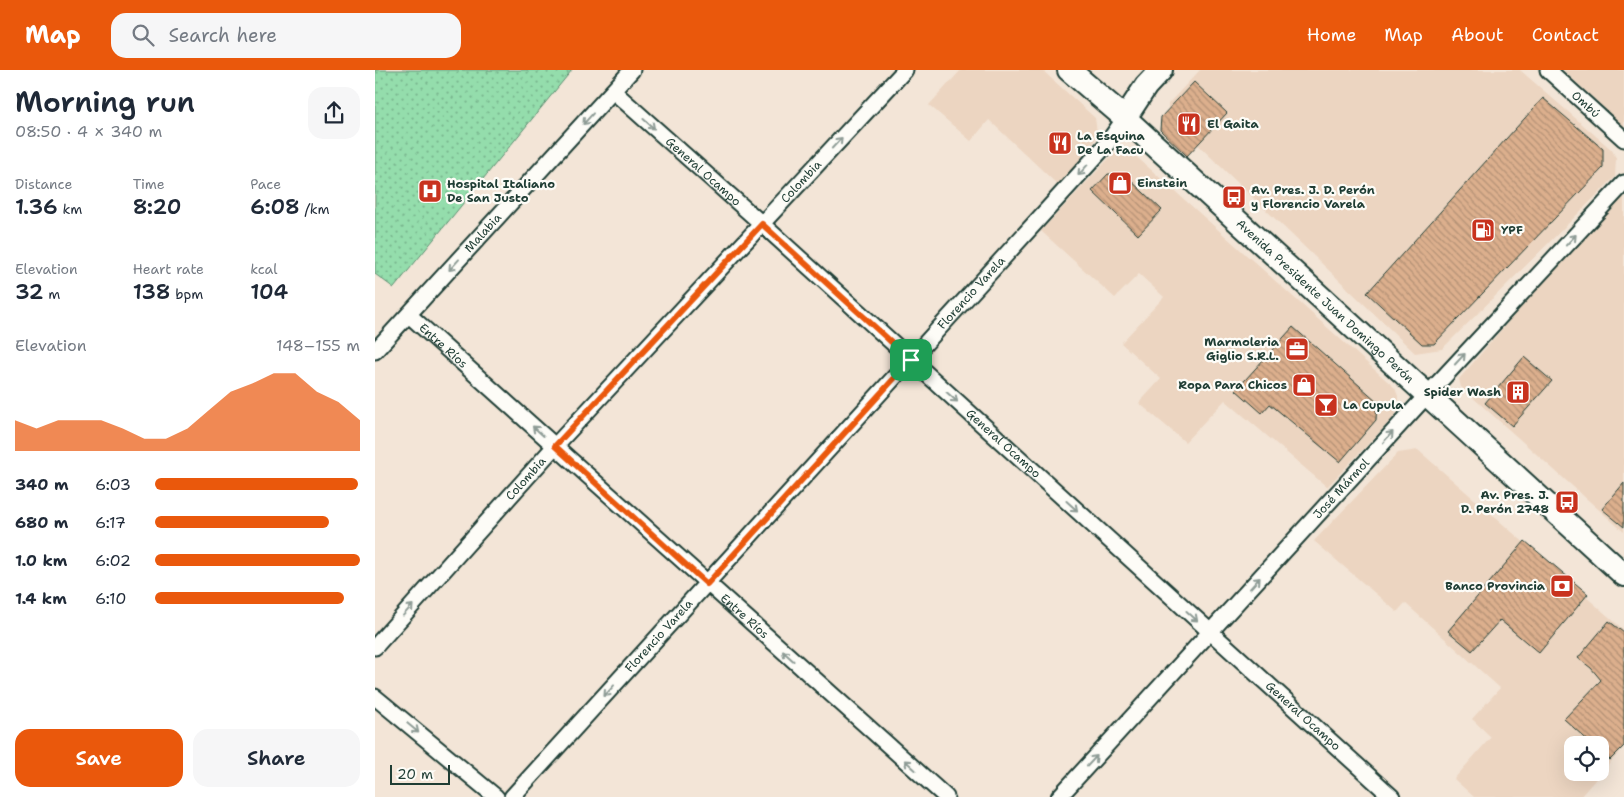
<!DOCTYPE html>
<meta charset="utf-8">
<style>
:root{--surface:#fff;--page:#f6f6f7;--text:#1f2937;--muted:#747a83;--accent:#ea580c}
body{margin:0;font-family:"Shantell Sans",sans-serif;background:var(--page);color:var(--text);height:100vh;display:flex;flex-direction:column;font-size:19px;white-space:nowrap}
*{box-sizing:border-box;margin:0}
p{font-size:16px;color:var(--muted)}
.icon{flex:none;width:28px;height:28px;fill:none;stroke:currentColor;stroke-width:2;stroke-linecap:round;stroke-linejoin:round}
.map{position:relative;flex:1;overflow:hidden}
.panel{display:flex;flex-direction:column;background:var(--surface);width:375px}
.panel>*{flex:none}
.fabs{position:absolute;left:1189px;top:666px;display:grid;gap:10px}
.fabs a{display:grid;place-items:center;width:45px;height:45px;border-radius:10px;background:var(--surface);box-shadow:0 5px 20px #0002;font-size:25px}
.scale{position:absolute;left:15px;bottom:12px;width:60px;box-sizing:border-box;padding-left:5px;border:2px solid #1f3d34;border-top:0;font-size:14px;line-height:18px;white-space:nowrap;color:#1f3d34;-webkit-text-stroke:4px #fdfcf7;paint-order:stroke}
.pin{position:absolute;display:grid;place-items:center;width:42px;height:42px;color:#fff;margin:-21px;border-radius:10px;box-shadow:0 2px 8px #0006}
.round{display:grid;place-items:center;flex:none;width:52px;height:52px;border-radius:15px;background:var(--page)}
.overview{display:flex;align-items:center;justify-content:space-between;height:85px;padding:0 15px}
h1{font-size:28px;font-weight:600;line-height:38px}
.stats{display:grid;grid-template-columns:repeat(3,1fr);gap:8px;height:85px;padding:5px 15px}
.stats div{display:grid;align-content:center}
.stats b{font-size:21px;font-weight:600}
.stats small{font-size:14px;font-weight:400}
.stats p{font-size:14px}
.chart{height:140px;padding:10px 15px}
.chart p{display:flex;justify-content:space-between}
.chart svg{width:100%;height:90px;margin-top:5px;fill:var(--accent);opacity:.7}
.button{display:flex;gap:10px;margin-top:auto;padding:10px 15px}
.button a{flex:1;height:58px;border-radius:15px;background:var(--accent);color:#fff;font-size:20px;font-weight:600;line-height:58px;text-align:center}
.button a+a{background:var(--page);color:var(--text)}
ul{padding:0 15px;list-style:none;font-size:16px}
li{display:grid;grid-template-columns:80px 60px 1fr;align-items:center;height:38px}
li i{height:12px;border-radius:6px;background:var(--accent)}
header{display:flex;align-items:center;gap:30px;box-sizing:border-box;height:70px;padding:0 25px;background:var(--accent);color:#fff}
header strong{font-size:24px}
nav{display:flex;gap:28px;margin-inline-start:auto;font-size:18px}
.search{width:350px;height:45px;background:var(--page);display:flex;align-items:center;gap:12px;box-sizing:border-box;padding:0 18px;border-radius:15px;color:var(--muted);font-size:19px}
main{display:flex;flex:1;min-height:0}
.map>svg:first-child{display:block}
.built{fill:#ecd5c1;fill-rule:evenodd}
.grass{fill:url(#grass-dots);stroke:#5a8d70}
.building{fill:url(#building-back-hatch);stroke:#1f3d34}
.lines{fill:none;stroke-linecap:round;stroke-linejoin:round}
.minor-casing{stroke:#1f3d34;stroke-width:19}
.secondary-casing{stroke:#1f3d34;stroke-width:26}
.minor{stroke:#fdfcf7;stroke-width:15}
.secondary{stroke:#fdfcf7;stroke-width:22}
.oneway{stroke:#8e9c96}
.route-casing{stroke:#fff;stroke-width:10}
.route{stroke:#ea580c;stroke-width:6}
.labels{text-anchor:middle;stroke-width:4.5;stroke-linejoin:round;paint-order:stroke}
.street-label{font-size:12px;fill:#1f3d34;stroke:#fdfcf7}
.poi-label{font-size:12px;font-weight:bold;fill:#1f3d34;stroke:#fdfcf7;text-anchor:start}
</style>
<header>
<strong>Map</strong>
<div class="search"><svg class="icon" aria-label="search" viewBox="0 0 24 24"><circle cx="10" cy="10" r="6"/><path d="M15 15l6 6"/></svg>Search here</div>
<nav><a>Home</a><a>Map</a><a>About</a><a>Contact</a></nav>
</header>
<main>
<section class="panel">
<div class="overview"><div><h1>Morning run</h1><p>08:50 · 4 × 340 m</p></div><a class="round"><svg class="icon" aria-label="share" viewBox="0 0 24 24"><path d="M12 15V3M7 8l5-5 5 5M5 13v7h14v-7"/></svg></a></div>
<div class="stats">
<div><p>Distance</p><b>1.36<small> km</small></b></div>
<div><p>Time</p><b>8:20</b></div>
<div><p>Pace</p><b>6:08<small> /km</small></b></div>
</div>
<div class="stats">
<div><p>Elevation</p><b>32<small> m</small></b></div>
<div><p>Heart rate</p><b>138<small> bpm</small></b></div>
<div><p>kcal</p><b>104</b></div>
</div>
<div class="chart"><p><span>Elevation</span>148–155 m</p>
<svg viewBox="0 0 160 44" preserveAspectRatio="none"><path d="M0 44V29L10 33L20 29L30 29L40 29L50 33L60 38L70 38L80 33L90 24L100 15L110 11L120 6L130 6L140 15L150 20L160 29V44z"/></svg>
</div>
<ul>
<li><b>340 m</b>6:03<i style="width:99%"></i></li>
<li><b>680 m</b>6:17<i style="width:85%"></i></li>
<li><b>1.0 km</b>6:02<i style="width:100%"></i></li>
<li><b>1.4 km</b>6:10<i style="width:92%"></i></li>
</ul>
<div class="button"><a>Save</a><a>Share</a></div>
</section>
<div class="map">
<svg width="1249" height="727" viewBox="0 0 1249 727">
<defs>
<pattern id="grass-dots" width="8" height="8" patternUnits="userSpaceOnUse" patternTransform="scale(1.25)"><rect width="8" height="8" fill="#94ddac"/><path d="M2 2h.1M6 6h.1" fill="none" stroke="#78b48d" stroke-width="1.8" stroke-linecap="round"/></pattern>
<pattern id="building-back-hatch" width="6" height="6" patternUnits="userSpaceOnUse" patternTransform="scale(1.25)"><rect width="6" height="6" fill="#dcaf8d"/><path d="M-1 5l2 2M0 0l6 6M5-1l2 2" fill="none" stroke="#b29074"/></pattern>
</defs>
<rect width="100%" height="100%" fill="#f3e5d7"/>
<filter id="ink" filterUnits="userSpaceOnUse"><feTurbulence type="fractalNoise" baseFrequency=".02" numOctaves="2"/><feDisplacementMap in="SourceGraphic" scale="10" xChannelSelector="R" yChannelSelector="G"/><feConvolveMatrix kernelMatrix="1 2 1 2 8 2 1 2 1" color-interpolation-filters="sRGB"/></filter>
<g filter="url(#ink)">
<g class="built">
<path d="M 586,0 L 667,0 L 720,48 L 722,62 L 717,78 L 683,115 L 614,50 L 596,71 L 554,35 Z"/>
<path d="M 825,0 L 1145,0 L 1237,80 L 1241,88 L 1240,107 L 1067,279 L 1040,283 L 793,46 L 793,34 Z"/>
<path d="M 1188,0 L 1249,0 L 1249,57 Z"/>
<path d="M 748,81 L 755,82 L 764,89 L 1020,318 L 1023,326 L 1023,338 L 1020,346 L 952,417 L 850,330 L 810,372 L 764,333 L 786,309 L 746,273 L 789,227 L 764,204 L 740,228 L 666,161 L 738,84 Z"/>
<path d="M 1249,118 L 1249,462 L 1086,317 L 1084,309 Z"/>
<path d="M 1043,380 L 1249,560 L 1249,677 L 1205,727 L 1099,727 L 1079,709 L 1116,667 L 1097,649 L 1125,618 L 1030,533 L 1022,542 L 939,471 L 1023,383 ZM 1198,675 L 1225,675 L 1225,702 L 1198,702 Z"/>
</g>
<path class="grass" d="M 0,0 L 197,0 L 19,218 L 0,204 Z"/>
<g class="building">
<path d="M 819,12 L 852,43 L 812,86 L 785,60 L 786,47 Z"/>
<path d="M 1168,28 L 1228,79 L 1228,98 L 1059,274 L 1047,274 L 992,223 Z"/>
<path d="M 733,104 L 750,105 L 787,140 L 763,165 L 717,121 Z"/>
<path d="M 918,257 L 1002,331 L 1001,350 L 965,392 L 895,334 L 887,343 L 861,320 Z"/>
<path d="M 1149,287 L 1177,311 L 1137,356 L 1110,333 Z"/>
<path d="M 1249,413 L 1249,457 L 1227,439 Z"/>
<path d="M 1150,471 L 1213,524 L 1164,583 L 1125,550 L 1097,581 L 1073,561 Z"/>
<path d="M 1234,551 L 1249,563 L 1249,676 L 1235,690 L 1225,681 L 1225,675 L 1218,675 L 1189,649 L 1226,610 L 1216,598 L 1203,588 Z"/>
</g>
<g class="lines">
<g class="minor-casing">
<g id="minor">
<path id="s1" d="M 1173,0 L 1249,69"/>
<path id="s2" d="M 238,21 L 387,154 L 1017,727"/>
<path id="s3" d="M 34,245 L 571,727"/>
<path id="s4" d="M 0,281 L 257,0"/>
<path id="s5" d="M 0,577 L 180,376 L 530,0"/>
<path d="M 0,627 L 121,727"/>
<path id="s6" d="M 137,727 L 731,75 L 750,48"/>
<path id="s7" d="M 684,727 L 1052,325 L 1249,113"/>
</g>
</g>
<g class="secondary-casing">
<g id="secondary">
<path id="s8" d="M 694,0 L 750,48 L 1249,505"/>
<path d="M 750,48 L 771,16 L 786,0"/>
</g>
</g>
<use href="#minor" class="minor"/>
<use href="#secondary" class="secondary"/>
</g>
<defs><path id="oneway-shaft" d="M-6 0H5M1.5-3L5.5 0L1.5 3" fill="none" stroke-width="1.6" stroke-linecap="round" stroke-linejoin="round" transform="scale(1.25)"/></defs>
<g class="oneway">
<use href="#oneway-shaft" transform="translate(213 49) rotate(132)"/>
<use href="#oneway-shaft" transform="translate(274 54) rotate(42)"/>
<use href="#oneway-shaft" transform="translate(462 73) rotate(-47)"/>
<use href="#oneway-shaft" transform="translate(708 100) rotate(132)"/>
<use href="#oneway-shaft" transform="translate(1196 170) rotate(-47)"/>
<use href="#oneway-shaft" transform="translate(79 195) rotate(132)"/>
<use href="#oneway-shaft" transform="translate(1085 289) rotate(-47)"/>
<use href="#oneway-shaft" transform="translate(577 327) rotate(42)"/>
<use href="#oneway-shaft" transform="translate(163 361) rotate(-138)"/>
<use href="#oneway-shaft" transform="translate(1013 367) rotate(-48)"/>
<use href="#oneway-shaft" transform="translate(697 436) rotate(42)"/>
<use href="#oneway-shaft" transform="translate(880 513) rotate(-48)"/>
<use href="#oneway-shaft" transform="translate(33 540) rotate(-48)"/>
<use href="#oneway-shaft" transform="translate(817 546) rotate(42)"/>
<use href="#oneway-shaft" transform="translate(413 586) rotate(-138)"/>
<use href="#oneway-shaft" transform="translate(234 621) rotate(132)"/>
<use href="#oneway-shaft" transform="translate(38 658) rotate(40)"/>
<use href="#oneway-shaft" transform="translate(717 691) rotate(-47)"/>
<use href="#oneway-shaft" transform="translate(535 695) rotate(-138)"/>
</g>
</g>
<g class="lines" filter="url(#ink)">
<g class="route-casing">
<path id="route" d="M 387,154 L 536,290 L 332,514 L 180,376 Z"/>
</g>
<use href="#route" class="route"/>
</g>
<defs>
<g id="restaurant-square" transform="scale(1.25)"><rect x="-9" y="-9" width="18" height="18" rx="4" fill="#c8321e" stroke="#fdfcf7"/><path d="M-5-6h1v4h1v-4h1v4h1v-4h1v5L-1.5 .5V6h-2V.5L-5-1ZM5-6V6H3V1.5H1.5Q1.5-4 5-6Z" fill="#fff"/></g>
<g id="shop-square" transform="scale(1.25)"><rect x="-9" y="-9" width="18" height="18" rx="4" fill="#c8321e" stroke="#fdfcf7"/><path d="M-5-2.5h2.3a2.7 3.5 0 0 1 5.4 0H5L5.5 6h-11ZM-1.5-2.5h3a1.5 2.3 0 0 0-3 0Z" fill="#fff"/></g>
<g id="hospital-square" transform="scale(1.25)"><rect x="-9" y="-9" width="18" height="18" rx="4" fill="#c8321e" stroke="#fdfcf7"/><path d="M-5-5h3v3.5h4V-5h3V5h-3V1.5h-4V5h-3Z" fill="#fff"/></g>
<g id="bus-square" transform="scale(1.25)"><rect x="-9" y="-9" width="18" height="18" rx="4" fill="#c8321e" stroke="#fdfcf7"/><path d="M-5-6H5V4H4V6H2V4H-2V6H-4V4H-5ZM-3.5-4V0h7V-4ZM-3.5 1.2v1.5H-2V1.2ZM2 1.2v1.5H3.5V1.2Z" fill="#fff"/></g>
<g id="fuel-square" transform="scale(1.25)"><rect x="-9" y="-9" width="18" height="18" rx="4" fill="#c8321e" stroke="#fdfcf7"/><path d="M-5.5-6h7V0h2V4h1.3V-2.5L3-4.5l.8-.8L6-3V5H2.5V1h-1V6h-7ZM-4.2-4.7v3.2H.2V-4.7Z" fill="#fff"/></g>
<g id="office-square" transform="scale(1.25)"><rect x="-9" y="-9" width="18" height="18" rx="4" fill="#c8321e" stroke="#fdfcf7"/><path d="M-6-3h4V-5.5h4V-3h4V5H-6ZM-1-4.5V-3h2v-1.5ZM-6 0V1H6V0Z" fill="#fff"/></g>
<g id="building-square" transform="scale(1.25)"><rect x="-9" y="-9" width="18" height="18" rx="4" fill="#c8321e" stroke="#fdfcf7"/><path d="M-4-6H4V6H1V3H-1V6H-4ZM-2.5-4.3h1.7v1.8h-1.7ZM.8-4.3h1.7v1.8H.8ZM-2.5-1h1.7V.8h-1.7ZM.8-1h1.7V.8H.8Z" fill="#fff"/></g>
<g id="bar-square" transform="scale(1.25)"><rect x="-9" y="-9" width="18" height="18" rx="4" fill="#c8321e" stroke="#fdfcf7"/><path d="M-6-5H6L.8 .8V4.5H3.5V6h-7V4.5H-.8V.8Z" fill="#fff"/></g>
<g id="bank-square" transform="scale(1.25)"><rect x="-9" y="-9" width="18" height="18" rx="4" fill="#c8321e" stroke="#fdfcf7"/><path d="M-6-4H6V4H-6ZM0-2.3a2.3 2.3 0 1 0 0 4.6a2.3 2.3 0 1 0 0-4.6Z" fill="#fff"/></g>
</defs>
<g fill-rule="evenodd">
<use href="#restaurant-square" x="814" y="54"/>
<use href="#restaurant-square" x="685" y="73"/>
<use href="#shop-square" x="745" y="113"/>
<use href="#hospital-square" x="55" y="121"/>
<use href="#bus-square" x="859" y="127"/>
<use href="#fuel-square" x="1108" y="160"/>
<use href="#office-square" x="922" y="279"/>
<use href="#shop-square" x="929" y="315"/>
<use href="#building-square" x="1143" y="322"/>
<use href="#bar-square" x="951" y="335"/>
<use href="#bus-square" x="1192" y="432"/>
<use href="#bank-square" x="1187" y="516"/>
</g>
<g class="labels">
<g class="street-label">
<text dy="4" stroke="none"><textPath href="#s1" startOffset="51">Ombú</textPath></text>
<text dy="4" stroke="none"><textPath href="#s2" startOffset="121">General Ocampo</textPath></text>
<text dy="4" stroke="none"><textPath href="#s5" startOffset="631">Colombia</textPath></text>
<text dy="4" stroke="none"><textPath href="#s4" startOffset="160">Malabia</textPath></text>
<text dy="4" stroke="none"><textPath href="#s6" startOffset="682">Florencio Varela</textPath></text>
<text dy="4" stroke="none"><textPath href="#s8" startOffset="345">Avenida Presidente Juan Domingo Perón</textPath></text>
<text dy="4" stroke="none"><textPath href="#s3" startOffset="46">Entre Ríos</textPath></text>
<text dy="4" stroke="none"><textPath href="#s2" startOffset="526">General Ocampo</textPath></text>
<text dy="4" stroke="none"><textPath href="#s5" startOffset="226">Colombia</textPath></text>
<text dy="4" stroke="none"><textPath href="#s7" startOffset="418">José Mármol</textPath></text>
<text dy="4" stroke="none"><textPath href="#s3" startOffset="451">Entre Ríos</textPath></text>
<text dy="4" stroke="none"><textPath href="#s6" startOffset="218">Florencio Varela</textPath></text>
<text dy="4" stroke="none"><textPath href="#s2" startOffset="931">General Ocampo</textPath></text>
</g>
<g class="poi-label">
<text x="832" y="58">El Gaita</text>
<text x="702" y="70">La Esquina<tspan x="702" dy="14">De La Facu</tspan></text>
<text x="762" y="117">Einstein</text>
<text x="72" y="118">Hospital Italiano<tspan x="72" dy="14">De San Justo</tspan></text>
<text x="876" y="124">Av. Pres. J. D. Perón<tspan x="876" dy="14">y Florencio Varela</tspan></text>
<text x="1126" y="164">YPF</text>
<text x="904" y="276" text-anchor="end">Marmoleria<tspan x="904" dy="14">Giglio S.R.L.</tspan></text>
<text x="912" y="319" text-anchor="end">Ropa Para Chicos</text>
<text x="1126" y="326" text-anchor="end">Spider Wash</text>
<text x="968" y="339">La Cupula</text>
<text x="1174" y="429" text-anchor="end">Av. Pres. J.<tspan x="1174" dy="14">D. Perón 2748</tspan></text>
<text x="1170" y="520" text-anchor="end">Banco Provincia</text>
</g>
</g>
</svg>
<div class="fabs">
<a><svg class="icon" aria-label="locate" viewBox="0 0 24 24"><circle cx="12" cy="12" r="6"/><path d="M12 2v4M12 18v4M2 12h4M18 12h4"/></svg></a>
</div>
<div class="scale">20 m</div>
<div class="pin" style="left:536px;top:290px;background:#1e9e55"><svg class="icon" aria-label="arrive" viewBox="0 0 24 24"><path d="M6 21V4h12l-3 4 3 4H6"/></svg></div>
</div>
</main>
